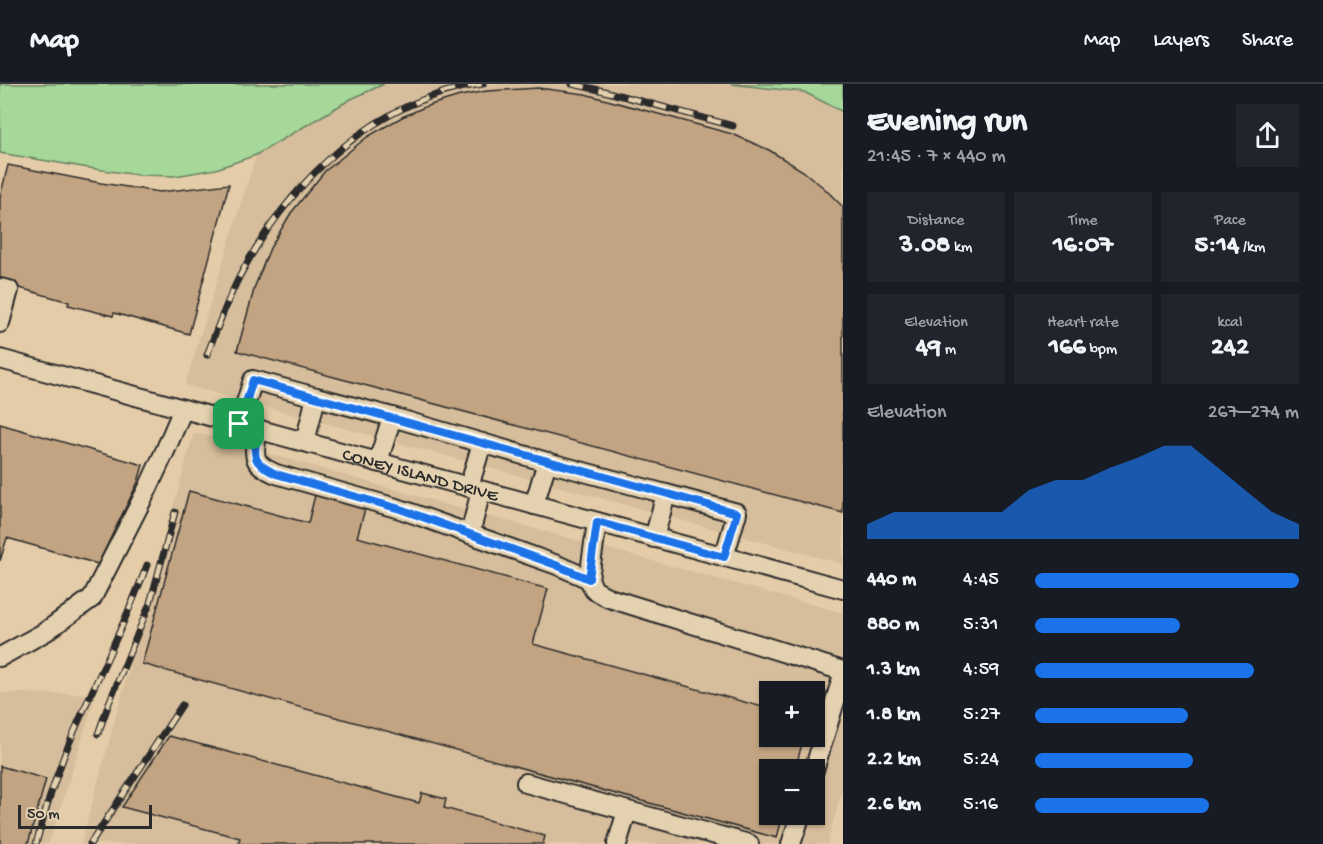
<!DOCTYPE html>
<meta charset="utf-8">
<style>
:root{--surface:#171b24;--page:#20242c;--text:#f1f3f6;--muted:#9ea1a6;--line:#363941;--accent:#1a73e8}
body{margin:0;font-family:"Gochi Hand",sans-serif;background:var(--page);color:var(--text);height:100vh;display:flex;flex-direction:column;font-size:22px;white-space:nowrap}
*{box-sizing:border-box;margin:0}
p{font-size:20px;color:var(--muted)}
.icon{flex:none;width:33px;height:33px;fill:none;stroke:currentColor;stroke-width:2;stroke-linecap:round;stroke-linejoin:round}
.map{position:relative;flex:1;overflow:hidden}
.details{display:flex;flex-direction:column;background:var(--surface);width:480px}
.details>*{flex:none}
.buttons{position:absolute;left:759px;top:597px;display:grid;gap:12px}
.buttons a{display:grid;place-items:center;width:66px;height:66px;border-radius:0px;background:var(--surface);box-shadow:0 2px 4px #0004;font-size:30px}
.scale{position:absolute;left:18px;bottom:15px;width:134px;box-sizing:border-box;padding-left:6px;border:3px solid #2b2b2b;border-top:0;font-size:16px;line-height:21px;white-space:nowrap;color:#2b2b2b;-webkit-text-stroke:4px #e4d1af;paint-order:stroke}
.pin{position:absolute;display:grid;place-items:center;width:51px;height:51px;color:#fff;margin:-26px;border-radius:12px;box-shadow:0 3px 9px #0006}
.round{display:grid;place-items:center;flex:none;width:63px;height:63px;border-radius:0px;background:var(--page)}
.summary{display:flex;align-items:center;justify-content:space-between;height:102px;padding:0 24px}
h1{font-size:33px;font-weight:700;line-height:45px}
.metrics{display:grid;grid-template-columns:repeat(3,1fr);gap:9px;height:102px;padding:6px 24px}
.metrics div{display:grid;align-content:center;border-radius:0px;background:var(--page);text-align:center}
.metrics b{font-size:26px;font-weight:700}
.metrics small{font-size:16px;font-weight:400}
.metrics p{font-size:16px}
.chart{height:168px;padding:12px 24px}
.chart p{display:flex;justify-content:space-between}
.chart svg{width:100%;height:108px;margin-top:6px;fill:var(--accent);opacity:.7}
ul{padding:0 24px;list-style:none;font-size:20px}
li{display:grid;grid-template-columns:96px 72px 1fr;align-items:center;height:45px}
li i{height:15px;border-radius:8px;background:var(--accent)}
header{display:flex;align-items:center;gap:36px;box-sizing:border-box;height:84px;padding:0 30px;background:var(--surface);border-bottom:2px solid var(--line)}
header strong{font-size:28px}
nav{display:flex;gap:33px;margin-inline-start:auto;font-size:21px}
main{display:flex;flex:1;min-height:0}
.map>svg:first-child{display:block}
.built{fill:#d6bd9b;fill-rule:evenodd}
.green{fill:#a6d89a;stroke:#688262;stroke-width:1.5}
.building{fill:#c2a482;stroke:#2b2b2b;stroke-width:1.5}
.lines{fill:none;stroke-linecap:round;stroke-linejoin:round}
.minor-casing{stroke:#2b2b2b;stroke-width:22}
.minor{stroke:#e4d1af;stroke-width:18}
.rail-casing{stroke:#2b2b2b;stroke-width:7}
.rail{stroke:#e4d1af;stroke-width:4.5;stroke-dasharray:14;stroke-linecap:butt}
.route-casing{stroke:#fff;stroke-width:12}
.route{stroke:#1a73e8;stroke-width:8}
.labels{text-anchor:middle;stroke-width:5;stroke-linejoin:round;paint-order:stroke}
.street-label{font-size:18px;fill:#2b2b2b;stroke:#e4d1af}
</style>
<header>
<strong>Map</strong>
<nav><a>Map</a><a>Layers</a><a>Share</a></nav>
</header>
<main>
<div class="map">
<svg width="843" height="760" viewBox="0 0 843 760">
<rect width="100%" height="100%" fill="#e5cca8"/>
<filter id="ink" filterUnits="userSpaceOnUse"><feTurbulence type="fractalNoise" baseFrequency=".0167" numOctaves="2"/><feDisplacementMap in="SourceGraphic" scale="12" xChannelSelector="R" yChannelSelector="G"/><feConvolveMatrix kernelMatrix="1 2 1 2 8 2 1 2 1" color-interpolation-filters="sRGB"/></filter>
<g filter="url(#ink)">
<g class="built">
<path d="M 384,0 L 731,0 L 804,8 L 843,28 L 843,480 L 185,301 L 256,71 L 351,15 Z"/>
<path d="M 194,348 L 459,424 L 843,529 L 843,703 L 827,760 L 81,760 ZM 770,608 L 814,608 L 814,652 L 770,652 ZM 770,686 L 814,686 L 814,730 L 770,730 Z"/>
<path d="M 0,609 L 96,610 L 49,760 L 0,760 Z"/>
</g>
<g class="green">
<path d="M 0,0 L 384,0 L 351,15 L 256,71 L 216,85 L 175,92 L 138,91 L 89,84 L 0,69 Z"/>
<path d="M 731,0 L 843,0 L 843,28 L 804,8 Z"/>
</g>
<g class="building">
<path d="M 538,4 L 585,10 L 732,50 L 769,66 L 803,87 L 824,104 L 843,123 L 843,429 L 237,267 L 255,202 L 270,164 L 291,129 L 325,87 L 367,53 L 402,33 L 427,22 L 460,12 L 487,7 Z"/>
<path d="M 8,81 L 101,99 L 160,108 L 229,100 L 189,250 L 114,229 L 113,232 L 68,221 L 69,218 L 9,201 L 0,202 L 0,113 Z"/>
<path d="M 0,340 L 143,381 L 138,398 L 98,480 L 7,454 L 0,477 Z"/>
<path d="M 189,407 L 308,439 L 315,411 L 365,425 L 357,453 L 548,505 L 533,560 L 770,625 L 770,652 L 804,652 L 795,686 L 770,686 L 770,730 L 783,730 L 777,754 L 142,580 Z"/>
<path d="M 169,652 L 419,719 L 422,709 L 446,715 L 444,724 L 545,752 L 543,760 L 238,760 L 240,754 L 122,723 Z"/>
<path d="M 0,682 L 46,695 L 28,760 L 0,760 Z"/>
</g>
<g class="lines">
<g class="minor-casing">
<g id="minor">
<path d="M 0,204 L 9,206 L 0,239"/>
<path id="s1" d="M 0,275 L 843,505"/>
<path d="M 316,313 L 392,333 L 378,378"/>
<path d="M 392,333 L 482,359 L 469,403"/>
<path d="M 239,341 L 253,296 L 316,313 L 305,358"/>
<path d="M 257,345 C 255,372 249,378 276,390 L 400,425 L 557,481 L 589,495"/>
<path d="M 482,359 L 547,378 L 534,421"/>
<path d="M 547,378 L 666,410 L 654,454"/>
<path d="M 666,410 L 737,429 L 724,473"/>
<path d="M 597,438 L 589,495 L 594,506 L 609,514 L 843,587"/>
<path d="M 470,450 L 481,407"/>
<path d="M 0,573 L 45,548 L 92,514 L 148,404 L 165,367 L 183,325"/>
<path d="M 814,686 L 843,591"/>
<path d="M 526,699 L 749,760"/>
<path d="M 617,760 L 627,727"/>
<path d="M 791,760 L 801,730"/>
</g>
</g>
<use href="#minor" class="minor"/>
<g class="rail-casing">
<g id="rail">
<path d="M 572,0 L 604,7 L 733,42"/>
<path d="M 207,271 C 218,242 228,213 243,186 C 293,95 376,14 483,0"/>
<path d="M 98,650 L 109,619 L 150,519 L 175,428"/>
<path d="M 36,760 C 44,730 53,701 64,672 C 90,607 123,546 147,481"/>
<path d="M 90,760 L 182,621"/>
</g>
</g>
<use href="#rail" class="rail"/>
</g>
</g>
<g class="lines" filter="url(#ink)">
<g class="route-casing">
<path id="route" d="M 253,296 L 737,429 L 724,473 L 597,438 L 589,495 L 556,481 L 400,425 L 276,390 C 249,377 255,372 257,345 L 239,340 Z"/>
</g>
<use href="#route" class="route"/>
</g>
<g class="labels">
<g class="street-label">
<text dy="6" stroke="none"><textPath href="#s1" startOffset="436">CONEY ISLAND DRIVE</textPath></text>
</g>
</g>
</svg>
<div class="buttons">
<a>+</a>
<a>−</a>
</div>
<div class="scale">50 m</div>
<div class="pin" style="left:239px;top:340px;background:#1e9e55"><svg class="icon" aria-label="arrive" viewBox="0 0 24 24"><path d="M6 21V4h12l-3 4 3 4H6"/></svg></div>
</div>
<section class="details">
<div class="summary"><div><h1>Evening run</h1><p>21:45 · 7 × 440 m</p></div><a class="round"><svg class="icon" aria-label="share" viewBox="0 0 24 24"><path d="M12 15V3M7 8l5-5 5 5M5 13v7h14v-7"/></svg></a></div>
<div class="metrics">
<div><p>Distance</p><b>3.08<small> km</small></b></div>
<div><p>Time</p><b>16:07</b></div>
<div><p>Pace</p><b>5:14<small> /km</small></b></div>
</div>
<div class="metrics">
<div><p>Elevation</p><b>49<small> m</small></b></div>
<div><p>Heart rate</p><b>166<small> bpm</small></b></div>
<div><p>kcal</p><b>242</b></div>
</div>
<div class="chart"><p><span>Elevation</span>267–274 m</p>
<svg viewBox="0 0 160 44" preserveAspectRatio="none"><path d="M0 44V38L10 33L20 33L30 33L40 33L50 33L60 24L70 20L80 20L90 15L100 11L110 6L120 6L130 15L140 24L150 33L160 38V44z"/></svg>
</div>
<ul>
<li><b>440 m</b>4:45<i style="width:100%"></i></li>
<li><b>880 m</b>5:31<i style="width:55%"></i></li>
<li><b>1.3 km</b>4:59<i style="width:83%"></i></li>
<li><b>1.8 km</b>5:27<i style="width:58%"></i></li>
<li><b>2.2 km</b>5:24<i style="width:60%"></i></li>
<li><b>2.6 km</b>5:16<i style="width:66%"></i></li>
</ul>
</section>
</main>
